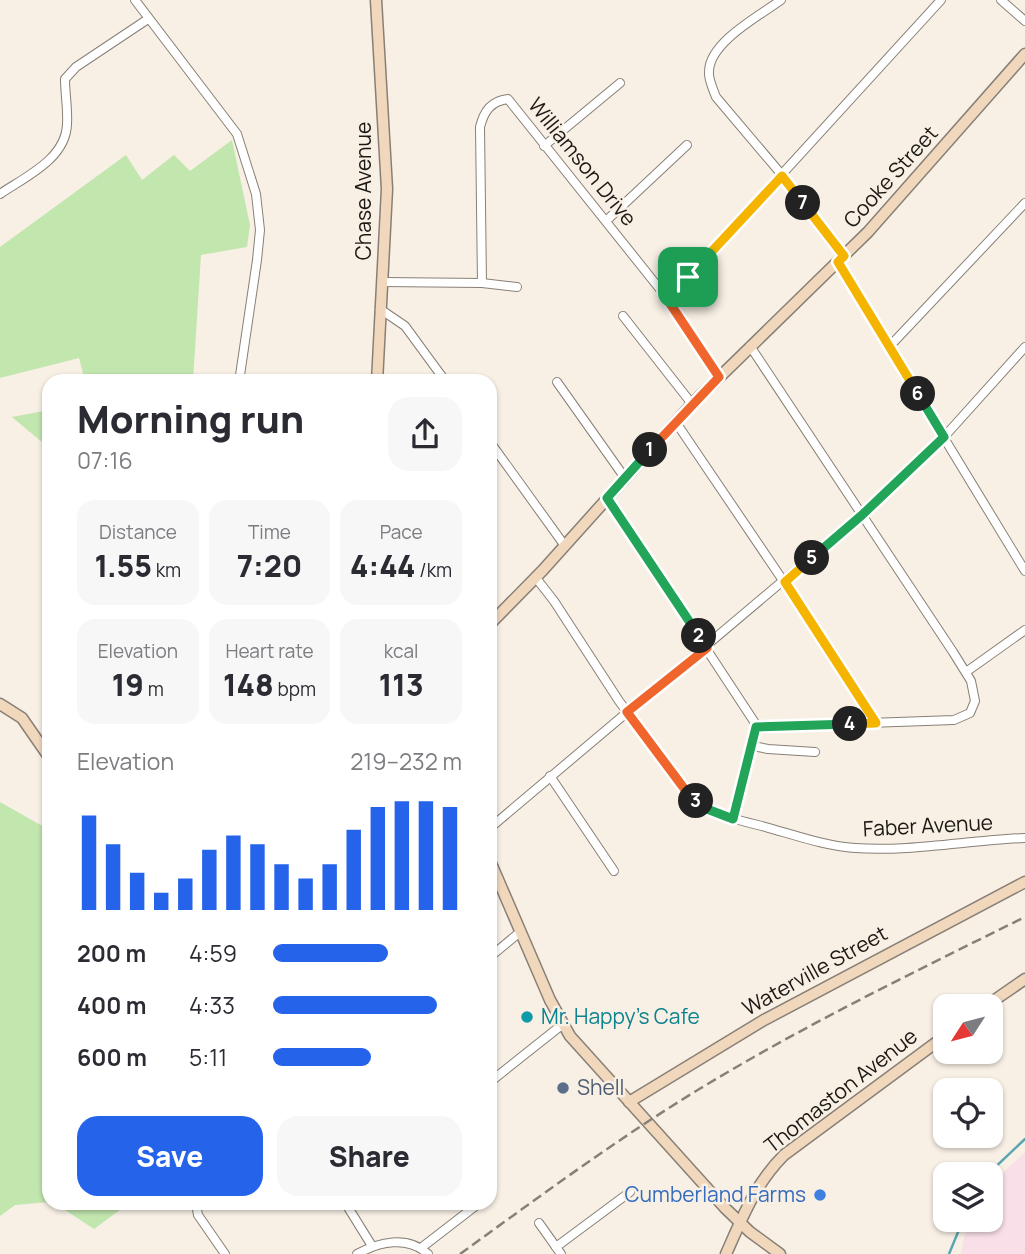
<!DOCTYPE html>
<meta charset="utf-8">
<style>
:root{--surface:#fff;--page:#f7f7f7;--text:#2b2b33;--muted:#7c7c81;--accent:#2563eb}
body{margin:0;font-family:Manrope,sans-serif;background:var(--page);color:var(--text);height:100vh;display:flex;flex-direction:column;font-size:26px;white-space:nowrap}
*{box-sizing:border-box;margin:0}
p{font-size:23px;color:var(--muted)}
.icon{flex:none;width:38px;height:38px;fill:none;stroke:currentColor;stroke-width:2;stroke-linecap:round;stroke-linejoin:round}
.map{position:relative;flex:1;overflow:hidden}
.side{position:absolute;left:42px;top:374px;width:455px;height:836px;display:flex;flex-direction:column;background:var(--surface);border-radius:21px;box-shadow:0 2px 5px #0004}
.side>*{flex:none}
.needle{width:46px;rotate:234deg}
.tools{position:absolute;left:933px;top:994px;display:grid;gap:14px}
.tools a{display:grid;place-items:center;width:70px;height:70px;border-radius:14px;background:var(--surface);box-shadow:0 2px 5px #0004;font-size:35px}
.pin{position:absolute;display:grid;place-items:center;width:60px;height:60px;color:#fff;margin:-30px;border-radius:14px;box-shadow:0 4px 10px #0006}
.km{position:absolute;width:35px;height:35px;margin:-18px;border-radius:50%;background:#222;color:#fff;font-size:19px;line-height:35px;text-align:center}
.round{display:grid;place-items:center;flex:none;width:74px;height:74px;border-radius:21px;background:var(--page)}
.summary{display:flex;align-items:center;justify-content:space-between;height:119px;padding:0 35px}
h1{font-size:38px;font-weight:800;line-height:52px}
.figures{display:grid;grid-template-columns:repeat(3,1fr);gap:10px;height:119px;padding:7px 35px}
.figures div{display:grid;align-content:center;border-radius:18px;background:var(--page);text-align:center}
.figures b{font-size:30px;font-weight:800}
.figures small{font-size:19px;font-weight:400}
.figures p{font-size:19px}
.chart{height:196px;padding:14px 35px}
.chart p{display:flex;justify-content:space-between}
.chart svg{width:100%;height:126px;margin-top:7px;stroke:var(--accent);stroke-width:6}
.primary-button{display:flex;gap:14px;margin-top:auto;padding:14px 35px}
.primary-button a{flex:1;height:80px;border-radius:21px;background:var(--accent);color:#fff;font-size:28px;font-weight:800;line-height:80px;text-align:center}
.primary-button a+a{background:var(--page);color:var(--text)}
ul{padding:0 35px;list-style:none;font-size:23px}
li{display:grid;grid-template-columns:112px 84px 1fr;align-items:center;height:52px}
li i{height:18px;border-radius:9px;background:var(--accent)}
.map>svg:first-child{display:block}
.industrial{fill:#f9dfe7}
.green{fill:#c1e6ae}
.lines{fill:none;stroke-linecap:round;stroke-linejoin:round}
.stream{stroke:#5aa5b2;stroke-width:2.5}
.street-casing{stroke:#888077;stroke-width:10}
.secondary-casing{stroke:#888077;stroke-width:13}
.street{stroke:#fff;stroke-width:8}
.secondary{stroke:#f1d8bd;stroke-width:10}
.rail{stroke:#858079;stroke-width:2.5;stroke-dasharray:10 5;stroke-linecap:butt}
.split-1-casing{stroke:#fff;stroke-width:14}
.split-2-casing{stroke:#fff;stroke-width:14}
.split-3-casing{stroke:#fff;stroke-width:14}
.split-4-casing{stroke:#fff;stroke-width:14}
.split-5-casing{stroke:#fff;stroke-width:14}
.split-6-casing{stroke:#fff;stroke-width:14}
.split-7-casing{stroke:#fff;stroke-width:14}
.split-8-casing{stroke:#fff;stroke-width:14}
.split-1{stroke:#f0652b;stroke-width:9}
.split-2{stroke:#22a559;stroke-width:9}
.split-3{stroke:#f0652b;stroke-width:9}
.split-4{stroke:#22a559;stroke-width:9}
.split-5{stroke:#f5b400;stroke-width:9}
.split-6{stroke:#22a559;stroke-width:9}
.split-7{stroke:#f5b400;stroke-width:9}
.split-8{stroke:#f5b400;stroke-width:9}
.culture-dot{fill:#0f9aa8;stroke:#f8f0e5;stroke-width:2.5}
.service-dot{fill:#5c6f8a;stroke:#f8f0e5;stroke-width:2.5}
.shop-dot{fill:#3f7fe0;stroke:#f8f0e5;stroke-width:2.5}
.labels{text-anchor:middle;stroke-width:5;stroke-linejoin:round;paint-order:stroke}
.street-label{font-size:21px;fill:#1c1915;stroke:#f8f0e5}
.culture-label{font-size:21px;fill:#0d838f;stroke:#f8f0e5;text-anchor:start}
.service-label{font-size:21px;fill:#4e5e75;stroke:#f8f0e5;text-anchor:start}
.shop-label{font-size:21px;fill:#366cbe;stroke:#f8f0e5;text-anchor:end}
</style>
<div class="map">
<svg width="1025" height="1254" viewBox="0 0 1025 1254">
<rect width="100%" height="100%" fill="#f8f0e5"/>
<path class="industrial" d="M 1025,1152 L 1025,1254 L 961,1254 L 964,1237 L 973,1220 L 990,1220 L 991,1187 L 994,1181 Z"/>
<g class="green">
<path d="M 232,140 L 250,225 L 247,247 L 201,255 L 193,381 L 85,381 L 79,358 L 0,378 L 0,247 L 126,155 L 142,180 L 174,155 L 190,171 Z"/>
<path d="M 49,410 L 49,448 L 12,417 Z"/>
<path d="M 0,802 L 44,827 L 49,841 L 49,1202 L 15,1205 L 0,1216 Z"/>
<path d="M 56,1204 L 128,1204 L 94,1229 Z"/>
</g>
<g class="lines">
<g class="stream">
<path d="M 988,1174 L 1025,1139"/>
<path d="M 949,1254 L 963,1220"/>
</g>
<g class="street-casing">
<g id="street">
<path d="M 135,0 L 237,134 L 256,194 L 260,230 L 257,260 L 239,382"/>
<path d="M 781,0 C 759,16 710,42 709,71 C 708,79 713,89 716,97 L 782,175 L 844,256"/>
<path d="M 1001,0 L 1025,21"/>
<path d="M 544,146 L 620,83"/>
<path d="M 0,194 C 25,177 66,159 67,124 C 68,109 65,94 65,79 L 76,67 L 148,19"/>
<path d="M 607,220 L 687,145"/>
<path d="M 837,262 L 1025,571"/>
<path d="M 382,282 L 482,283 L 517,287"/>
<path d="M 482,283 L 480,127 C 484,111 491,101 508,99 L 663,293 L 719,377"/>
<path d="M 663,293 L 688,277 L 941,0"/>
<path d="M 380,309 L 405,326 L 446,382"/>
<path d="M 623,316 L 692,404"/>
<path d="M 750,346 L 953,652 L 971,681 L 975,701 L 970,713 L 954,720 L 756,727"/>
<path d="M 889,347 L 1025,203"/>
<path d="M 557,382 L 625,478"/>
<path d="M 675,421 L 784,582 L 876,723"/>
<path d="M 490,442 L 565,546"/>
<path d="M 607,498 L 755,723 L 756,733 L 733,819"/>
<path d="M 536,578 L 554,601 L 619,701 L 683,787 C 702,812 732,819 762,826 C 792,834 824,846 855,848 C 909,852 970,840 1025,838"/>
<path d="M 966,672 L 1025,630"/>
<path d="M 753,746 L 768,749 L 815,752"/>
<path d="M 550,776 L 614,871"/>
<path d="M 490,828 L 861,515 L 944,437 L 1025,347"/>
<path d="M 490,957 L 520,932"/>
<path d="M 490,1082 L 563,1024"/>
<path d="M 196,1204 L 198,1215 L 225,1254"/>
<path d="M 346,1204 L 372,1246"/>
<path d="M 539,1223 L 561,1254"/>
<path d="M 556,1247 L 630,1192"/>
<path d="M 421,1248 L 478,1204"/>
<path d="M 357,1254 C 379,1242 407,1235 428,1254"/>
</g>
</g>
<g class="secondary-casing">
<g id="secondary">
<path d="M 376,0 L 387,189 L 377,382"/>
<path d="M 490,624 L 543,570 L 692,404 L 868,232 L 1025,54"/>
<path d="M 0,704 L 22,718 L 49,757"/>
<path d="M 490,861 L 550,1000 L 570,1036 L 725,1208 L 750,1232 L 780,1254"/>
<path d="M 986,1006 L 1025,979"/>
<path d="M 629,1102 L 764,1020 L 1025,882"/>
<path d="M 726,1254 C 742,1218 755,1184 784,1155 L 945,1036"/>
</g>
</g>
<use href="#street" class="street"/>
<use href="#secondary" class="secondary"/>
<path class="rail" d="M 460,1254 C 539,1197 617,1139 701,1088 C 805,1025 916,971 1025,917"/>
</g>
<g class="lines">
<g class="split-1-casing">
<path id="split-1" d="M 650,450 L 719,377 L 663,293 L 688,277"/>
</g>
<g class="split-2-casing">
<path id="split-2" d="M 650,450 L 607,498 L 699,636"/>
</g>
<g class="split-3-casing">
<path id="split-3" d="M 696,801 L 686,791 L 627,712 L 707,648 L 699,636"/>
</g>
<g class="split-4-casing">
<path id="split-4" d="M 696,801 L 707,809 L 733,819 L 756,727 L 850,724"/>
</g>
<g class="split-5-casing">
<path id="split-5" d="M 812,558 L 785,582 L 876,723 L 850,724"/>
</g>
<g class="split-6-casing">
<path id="split-6" d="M 812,558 L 862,515 L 944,437 L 918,394"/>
</g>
<g class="split-7-casing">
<path id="split-7" d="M 803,203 L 844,256 L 838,262 L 918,394"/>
</g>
<g class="split-8-casing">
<path id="split-8" d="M 688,277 L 782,176 L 803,203"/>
</g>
<use href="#split-1" class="split-1"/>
<use href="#split-2" class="split-2"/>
<use href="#split-3" class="split-3"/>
<use href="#split-4" class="split-4"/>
<use href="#split-5" class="split-5"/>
<use href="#split-6" class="split-6"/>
<use href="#split-7" class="split-7"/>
<use href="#split-8" class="split-8"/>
</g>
<circle class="culture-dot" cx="527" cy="1017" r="7"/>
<circle class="service-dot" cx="563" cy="1088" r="7"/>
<circle class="shop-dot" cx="820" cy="1195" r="7"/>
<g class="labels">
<g class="street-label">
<text transform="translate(582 162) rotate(51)" y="7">Williamson Drive</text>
<text transform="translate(891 177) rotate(-48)" y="7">Cooke Street</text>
<text transform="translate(364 191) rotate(-90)" y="7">Chase Avenue</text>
<text transform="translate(928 826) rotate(-3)" y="7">Faber Avenue</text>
<text transform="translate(815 971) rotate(-29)" y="7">Waterville Street</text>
<text transform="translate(841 1091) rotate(-38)" y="7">Thomaston Avenue</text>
</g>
<g class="culture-label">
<text x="541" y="1024">Mr. Happy's Cafe</text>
</g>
<g class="service-label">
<text x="577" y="1095">Shell</text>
</g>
<g class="shop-label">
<text x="806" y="1202">Cumberland Farms</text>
</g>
</g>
</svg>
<div class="tools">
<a><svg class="needle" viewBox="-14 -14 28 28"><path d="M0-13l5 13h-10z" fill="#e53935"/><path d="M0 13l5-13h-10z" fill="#7c7c81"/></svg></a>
<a><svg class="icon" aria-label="locate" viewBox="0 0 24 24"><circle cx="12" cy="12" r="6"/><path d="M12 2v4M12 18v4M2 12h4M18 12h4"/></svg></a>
<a><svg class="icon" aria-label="layers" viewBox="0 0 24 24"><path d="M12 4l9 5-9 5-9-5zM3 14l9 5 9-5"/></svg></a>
</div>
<div class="pin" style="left:688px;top:277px;background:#1e9e55"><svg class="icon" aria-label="arrive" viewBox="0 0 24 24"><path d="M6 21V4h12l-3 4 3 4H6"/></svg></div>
<b class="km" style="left:650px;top:450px">1</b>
<b class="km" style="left:699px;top:636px">2</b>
<b class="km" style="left:696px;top:801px">3</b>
<b class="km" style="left:850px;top:724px">4</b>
<b class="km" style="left:812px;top:558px">5</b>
<b class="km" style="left:918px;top:394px">6</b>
<b class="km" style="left:803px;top:203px">7</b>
<section class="side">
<div class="summary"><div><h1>Morning run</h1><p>07:16</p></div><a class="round"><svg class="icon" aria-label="share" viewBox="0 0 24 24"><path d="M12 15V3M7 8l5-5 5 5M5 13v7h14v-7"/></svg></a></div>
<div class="figures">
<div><p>Distance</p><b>1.55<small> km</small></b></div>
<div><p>Time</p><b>7:20</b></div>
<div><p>Pace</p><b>4:44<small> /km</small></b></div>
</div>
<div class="figures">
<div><p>Elevation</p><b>19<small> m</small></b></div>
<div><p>Heart rate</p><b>148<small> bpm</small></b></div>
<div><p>kcal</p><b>113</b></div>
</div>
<div class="chart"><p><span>Elevation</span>219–232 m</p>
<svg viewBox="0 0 160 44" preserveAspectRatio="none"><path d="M5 44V11M15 44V21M25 44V31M35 44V38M45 44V33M55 44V23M65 44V18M75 44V21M85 44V28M95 44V33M105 44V28M115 44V16M125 44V8M135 44V6M145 44V6M155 44V8"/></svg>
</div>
<ul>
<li><b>200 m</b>4:59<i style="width:61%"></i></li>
<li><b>400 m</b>4:33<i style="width:87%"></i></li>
<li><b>600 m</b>5:11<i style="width:52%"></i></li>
</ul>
<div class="primary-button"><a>Save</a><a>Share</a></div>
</section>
</div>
